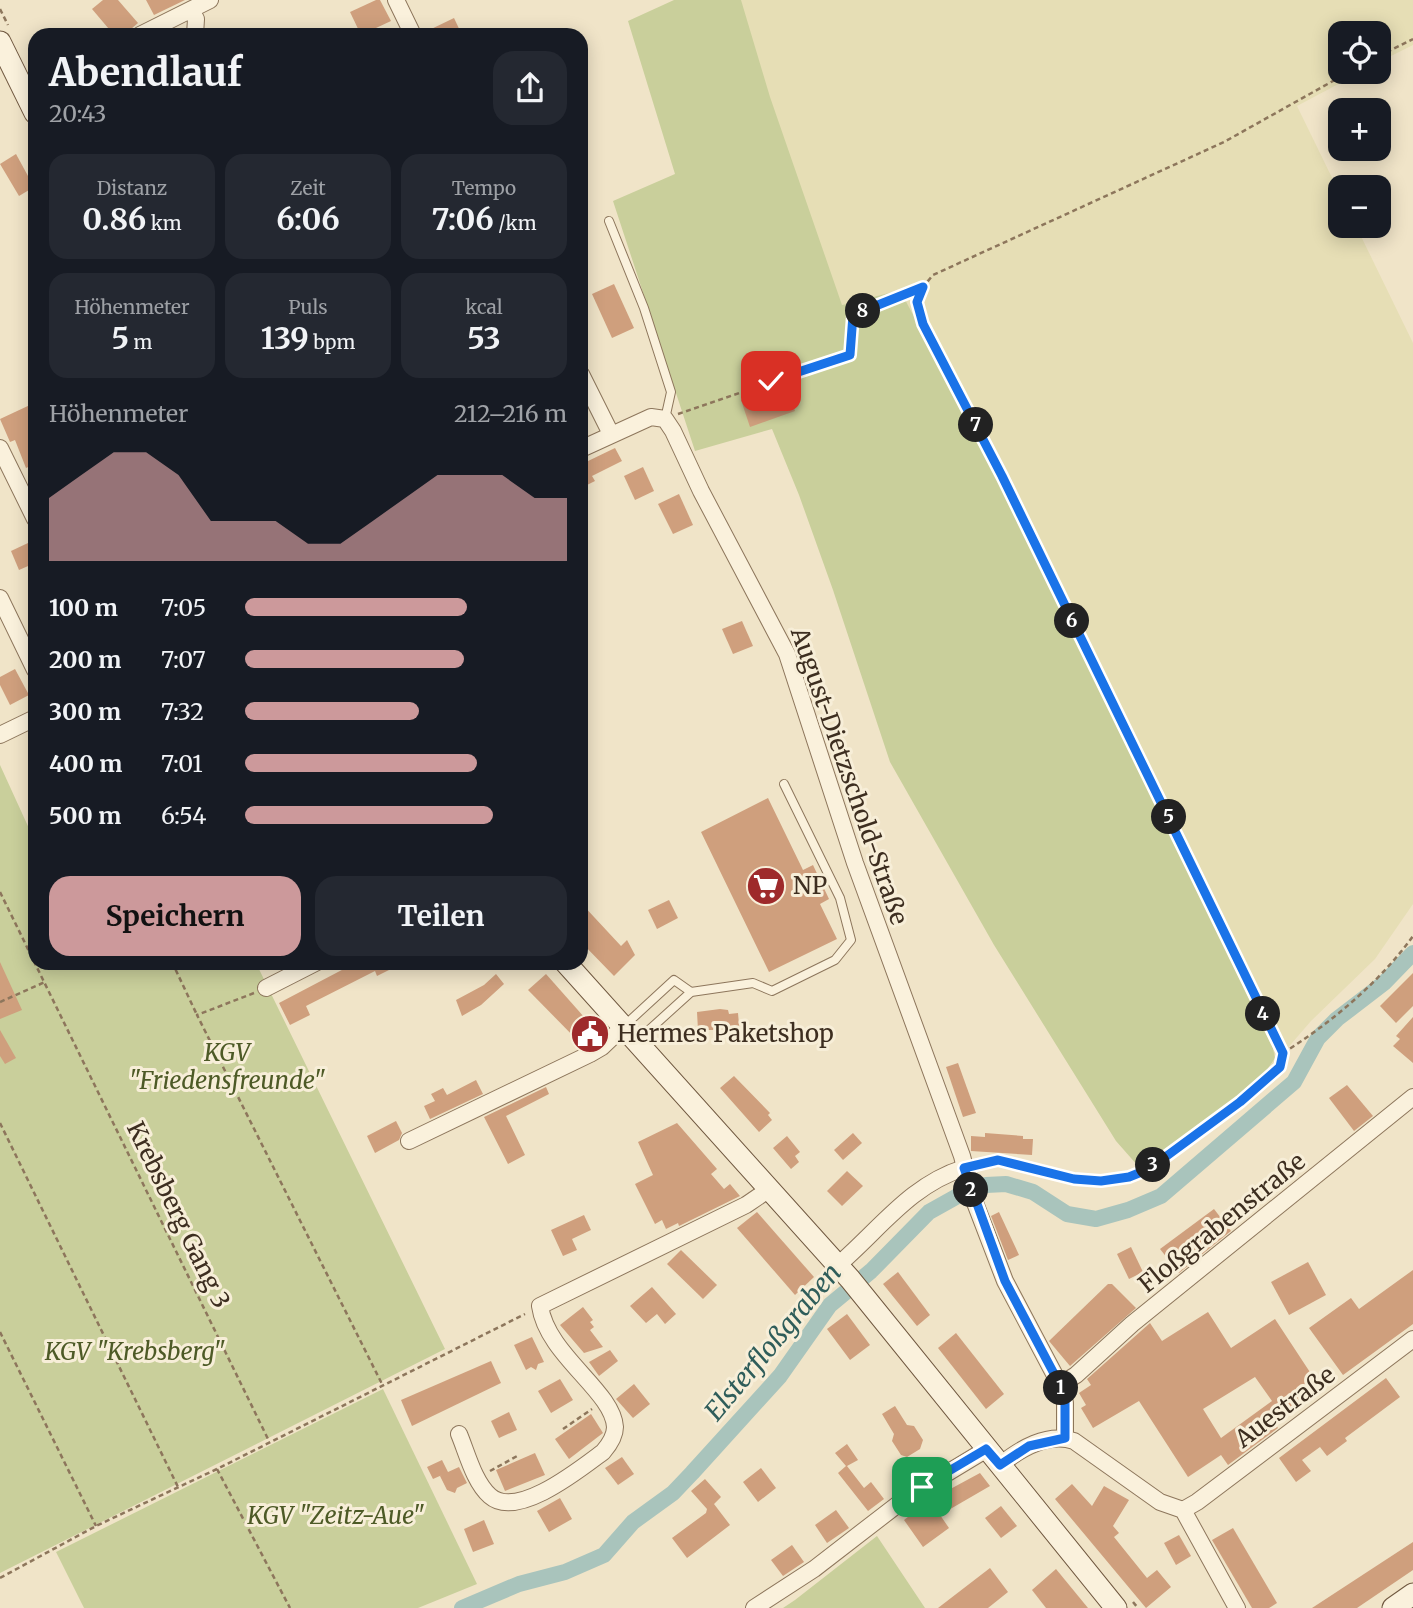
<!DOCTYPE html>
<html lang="de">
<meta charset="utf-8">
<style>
:root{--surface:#171b24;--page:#242831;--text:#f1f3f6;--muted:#9ea1a6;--accent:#cc999b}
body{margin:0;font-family:Merriweather,serif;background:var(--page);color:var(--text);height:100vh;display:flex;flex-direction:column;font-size:26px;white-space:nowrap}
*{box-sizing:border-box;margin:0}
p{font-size:23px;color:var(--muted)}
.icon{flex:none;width:38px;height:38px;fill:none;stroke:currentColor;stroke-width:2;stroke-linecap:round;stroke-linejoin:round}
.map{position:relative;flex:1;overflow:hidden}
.drawer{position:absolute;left:28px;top:28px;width:560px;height:942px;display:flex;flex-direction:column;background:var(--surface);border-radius:21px;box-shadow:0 4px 18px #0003}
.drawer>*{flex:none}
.fabs{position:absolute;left:1328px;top:21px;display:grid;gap:14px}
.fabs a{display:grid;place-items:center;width:63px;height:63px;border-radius:14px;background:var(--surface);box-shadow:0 4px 18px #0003;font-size:35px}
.pin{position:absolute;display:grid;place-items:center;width:60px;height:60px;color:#fff;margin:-30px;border-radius:14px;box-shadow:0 4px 10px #0006}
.km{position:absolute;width:35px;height:35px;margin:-18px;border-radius:50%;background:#222;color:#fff;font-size:19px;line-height:35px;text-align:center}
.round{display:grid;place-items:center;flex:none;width:74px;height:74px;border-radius:21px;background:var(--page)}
.headline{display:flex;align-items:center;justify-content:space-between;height:119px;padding:0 21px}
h1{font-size:38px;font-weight:700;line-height:52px}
.figures{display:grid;grid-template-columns:repeat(3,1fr);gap:10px;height:119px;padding:7px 21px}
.figures div{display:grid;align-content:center;border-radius:18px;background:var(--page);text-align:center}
.figures b{font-size:30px;font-weight:700}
.figures small{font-size:19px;font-weight:400}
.figures p{font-size:19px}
.chart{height:196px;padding:14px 21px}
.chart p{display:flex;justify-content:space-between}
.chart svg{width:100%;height:126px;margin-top:7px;fill:var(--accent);opacity:.7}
.button{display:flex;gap:14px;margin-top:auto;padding:14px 21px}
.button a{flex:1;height:80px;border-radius:21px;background:var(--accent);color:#111;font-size:28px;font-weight:700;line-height:80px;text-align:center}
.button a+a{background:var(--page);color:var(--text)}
ul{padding:0 21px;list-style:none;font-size:23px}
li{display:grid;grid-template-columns:112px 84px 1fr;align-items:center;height:52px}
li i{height:18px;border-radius:9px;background:var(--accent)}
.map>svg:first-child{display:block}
.farmland{fill:#e6deb5}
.green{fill:#c9cf9b}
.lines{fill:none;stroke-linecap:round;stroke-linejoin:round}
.canal{stroke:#a9c4bc;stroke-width:16}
.building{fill:#cf9f7d;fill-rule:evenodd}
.lane-casing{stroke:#8d765c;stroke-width:10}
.street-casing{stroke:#8d765c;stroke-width:18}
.secondary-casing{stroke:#6f573f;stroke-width:23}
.path{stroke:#8d765c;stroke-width:2.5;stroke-dasharray:5 3.5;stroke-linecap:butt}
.lane{stroke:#faf1dc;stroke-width:8}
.street{stroke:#faf1dc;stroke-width:16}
.secondary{stroke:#faf1dc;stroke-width:21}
.route-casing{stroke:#fff;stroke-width:14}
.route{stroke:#1a73e8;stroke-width:9}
.labels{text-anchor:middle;stroke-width:6;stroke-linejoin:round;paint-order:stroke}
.street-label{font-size:24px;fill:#3d2e20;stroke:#f7eed8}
.poi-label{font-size:24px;fill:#3d2e20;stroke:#f7eed8;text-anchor:start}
.park-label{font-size:24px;font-style:italic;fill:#4d5a26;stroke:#f7eed8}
.water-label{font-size:26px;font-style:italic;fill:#2f5d5a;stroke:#f7eed8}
</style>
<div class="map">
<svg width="1413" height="1608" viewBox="0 0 1413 1608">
<rect width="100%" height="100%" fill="#f0e4c8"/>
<path class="farmland" d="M 674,0 L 1413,0 L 1413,45 L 1379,62 L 1379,33 L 1340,33 L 1340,72 L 1361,72 L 1297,106 L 1340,194 L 1340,226 L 1356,226 L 1413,343 L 1413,904 L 1375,959 L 1311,1021 L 1267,1072 L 1275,1058 L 1273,1048 L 994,468 L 900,290 L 842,305 Z"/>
<g class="green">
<path d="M 674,0 L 741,0 L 770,97 L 842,305 L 900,290 L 994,468 L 1273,1048 L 1275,1058 C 1249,1102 1181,1140 1138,1166 L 1116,1141 L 994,945 L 890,762 L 833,590 L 799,495 L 772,429 L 695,451 L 613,201 L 675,174 L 628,21 Z"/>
<path d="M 0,765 L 32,835 L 35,834 L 35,962 L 256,963 L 445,1349 L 0,1573 Z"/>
<path d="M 383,1389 L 477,1584 L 418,1608 L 84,1608 L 56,1552 Z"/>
<path d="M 877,1536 L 925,1608 L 783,1608 L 795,1600 Z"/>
</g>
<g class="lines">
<path class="canal" d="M 462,1608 L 519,1584 L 565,1572 L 604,1555 L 633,1522 L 673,1493 L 692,1473 L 780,1376 L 830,1305 L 871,1271 L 929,1212 L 963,1193 L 986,1185 L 1006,1184 L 1033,1192 L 1067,1214 L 1096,1219 L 1128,1210 L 1161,1196 L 1294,1082 L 1318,1038 L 1337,1019 L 1384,983 L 1413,953"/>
</g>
<g class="building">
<path d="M 103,0 L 118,0 L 138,23 L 124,35 L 114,35 L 92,9 Z"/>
<path d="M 146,0 L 185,0 L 154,15 Z"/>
<path d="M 376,0 L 380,0 L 391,21 L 361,35 L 350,12 Z"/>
<path d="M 454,18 L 462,35 L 423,35 L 423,33 Z"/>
<path d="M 16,154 L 34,187 L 19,196 L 0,164 Z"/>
<path d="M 614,284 L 634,328 L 612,338 L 592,294 Z"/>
<path d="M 787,385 L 795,411 L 750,427 L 741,400 Z"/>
<path d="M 30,405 L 35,415 L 35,464 L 26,468 L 15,440 L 10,442 L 0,419 Z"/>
<path d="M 615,448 L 622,461 L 592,476 L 595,481 L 581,488 L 581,459 L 586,462 Z"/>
<path d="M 643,467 L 654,491 L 635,500 L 624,476 Z"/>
<path d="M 679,494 L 693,525 L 673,534 L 658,504 Z"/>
<path d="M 28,543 L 35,563 L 19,570 L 11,551 Z"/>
<path d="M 742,621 L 753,646 L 733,654 L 722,629 Z"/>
<path d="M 15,669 L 29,695 L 10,705 L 0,685 L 0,677 Z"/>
<path d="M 768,798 L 803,870 L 813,865 L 829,899 L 820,904 L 837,939 L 769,972 L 701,832 Z"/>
<path d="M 669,900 L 678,918 L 657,929 L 648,910 Z"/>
<path d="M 581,903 L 621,946 L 627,940 L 635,955 L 614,976 L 581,942 Z"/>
<path d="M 0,962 L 22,1010 L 0,1019 Z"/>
<path d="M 357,962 L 405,962 L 377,976 L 375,971 L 306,1006 L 310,1015 L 290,1025 L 279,1003 Z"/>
<path d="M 1413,973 L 1413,1006 L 1396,1023 L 1380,1006 Z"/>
<path d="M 496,974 L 504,984 L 481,1005 L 462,1016 L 456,1000 L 484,985 Z"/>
<path d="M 546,974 L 600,1035 L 596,1039 L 583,1046 L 528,990 Z"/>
<path d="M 720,1009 L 728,1010 L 729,1014 L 738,1013 L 740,1036 L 729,1037 L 728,1030 L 698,1030 L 697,1012 Z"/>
<path d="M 1413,1017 L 1413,1063 L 1393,1046 L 1400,1039 L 1396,1036 Z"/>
<path d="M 0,1030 L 16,1058 L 5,1064 L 0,1056 Z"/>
<path d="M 958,1063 L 976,1113 L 963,1117 L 946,1067 Z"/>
<path d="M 734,1076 L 770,1113 L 768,1115 L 772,1120 L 759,1132 L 720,1088 Z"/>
<path d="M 476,1080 L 483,1094 L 430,1119 L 424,1106 L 435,1101 L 431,1094 L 443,1088 L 447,1095 Z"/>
<path d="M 1347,1085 L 1373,1116 L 1354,1131 L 1329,1098 Z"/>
<path d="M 546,1087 L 549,1094 L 506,1116 L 525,1155 L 508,1164 L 484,1117 Z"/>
<path d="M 396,1121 L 402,1133 L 399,1140 L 375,1153 L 367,1136 Z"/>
<path d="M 677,1123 L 717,1169 L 711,1174 L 724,1189 L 730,1184 L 740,1196 L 679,1226 L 678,1223 L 666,1229 L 662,1220 L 655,1224 L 635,1184 L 653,1175 L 638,1142 Z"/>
<path d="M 853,1133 L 862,1143 L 843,1160 L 834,1150 Z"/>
<path d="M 985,1133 L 1023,1136 L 1023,1139 L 1033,1139 L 1032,1155 L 971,1151 L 971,1136 L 985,1137 Z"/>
<path d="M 787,1136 L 800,1152 L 795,1156 L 799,1162 L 791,1169 L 773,1148 Z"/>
<path d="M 847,1171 L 863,1186 L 842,1206 L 827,1191 Z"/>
<path d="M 1214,1209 L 1231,1231 L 1179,1273 L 1160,1249 Z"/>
<path d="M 757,1212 L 814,1277 L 795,1295 L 737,1228 Z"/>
<path d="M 999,1212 L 1019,1255 L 1008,1260 L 991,1216 Z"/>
<path d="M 584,1215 L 591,1230 L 572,1239 L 577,1250 L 563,1256 L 551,1230 Z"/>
<path d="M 1131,1247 L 1143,1272 L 1129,1279 L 1117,1254 Z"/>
<path d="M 681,1250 L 717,1285 L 703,1299 L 667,1264 Z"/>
<path d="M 1308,1262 L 1326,1295 L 1289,1315 L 1271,1282 Z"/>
<path d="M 1413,1270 L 1413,1324 L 1343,1375 L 1309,1328 L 1351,1298 L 1359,1309 Z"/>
<path d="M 898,1272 L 930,1315 L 917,1326 L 883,1284 Z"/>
<path d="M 1108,1284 L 1112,1284 L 1136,1308 L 1070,1366 L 1049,1341 Z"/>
<path d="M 652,1287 L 676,1314 L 665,1324 L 657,1314 L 646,1323 L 630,1306 Z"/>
<path d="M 583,1307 L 593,1320 L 590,1322 L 594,1327 L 590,1330 L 603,1347 L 584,1353 L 560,1325 Z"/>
<path d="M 1208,1312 L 1231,1348 L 1275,1319 L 1323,1392 L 1275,1423 L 1278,1428 L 1228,1465 L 1221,1455 L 1188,1477 L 1139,1401 L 1093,1428 L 1081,1408 L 1086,1405 L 1079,1393 L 1091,1385 L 1087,1379 L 1150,1323 L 1162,1341 ZM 1255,1377 L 1272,1401 L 1221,1438 L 1203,1409 Z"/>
<path d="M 847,1314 L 870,1345 L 850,1360 L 827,1329 Z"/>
<path d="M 956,1333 L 1004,1394 L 986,1409 L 938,1348 Z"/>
<path d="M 532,1337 L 544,1362 L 538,1364 L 536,1370 L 531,1367 L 526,1370 L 514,1345 Z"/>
<path d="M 610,1350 L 618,1361 L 599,1376 L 589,1362 Z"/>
<path d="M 491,1361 L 501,1383 L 412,1426 L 401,1400 Z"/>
<path d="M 1386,1378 L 1400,1397 L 1345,1438 L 1347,1441 L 1327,1456 L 1320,1447 L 1302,1460 L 1311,1471 L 1296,1482 L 1279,1458 Z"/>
<path d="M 560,1379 L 573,1400 L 551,1413 L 538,1391 Z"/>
<path d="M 634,1384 L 650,1404 L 633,1418 L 616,1399 Z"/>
<path d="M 895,1406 L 907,1425 L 914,1426 L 923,1440 L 920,1449 L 907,1457 L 901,1455 L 892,1441 L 894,1434 L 882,1414 Z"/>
<path d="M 509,1412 L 517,1430 L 499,1438 L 491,1421 Z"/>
<path d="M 591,1414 L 603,1433 L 569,1459 L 555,1439 Z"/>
<path d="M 847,1444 L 858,1460 L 847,1466 L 864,1488 L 871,1482 L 884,1499 L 868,1511 L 838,1473 L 846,1466 L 835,1453 Z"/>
<path d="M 535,1453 L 545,1475 L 505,1491 L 496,1470 Z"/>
<path d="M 622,1457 L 634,1474 L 618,1485 L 605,1468 Z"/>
<path d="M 442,1460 L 448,1472 L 459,1467 L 467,1483 L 457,1488 L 455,1493 L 447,1490 L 440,1476 L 442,1475 L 433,1479 L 427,1467 Z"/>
<path d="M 761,1468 L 776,1488 L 758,1502 L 743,1482 Z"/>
<path d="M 980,1473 L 990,1486 L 940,1515 L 949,1528 L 923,1547 L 904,1520 L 930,1500 Z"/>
<path d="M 705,1479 L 721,1497 L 714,1504 L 730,1525 L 687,1558 L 672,1538 L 706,1513 L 707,1509 L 691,1491 Z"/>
<path d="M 1072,1484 L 1092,1506 L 1104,1486 L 1129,1500 L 1113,1526 L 1119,1533 L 1114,1537 L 1147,1578 L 1157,1570 L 1171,1587 L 1146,1608 L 1055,1499 Z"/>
<path d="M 560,1498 L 572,1519 L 549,1532 L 537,1511 Z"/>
<path d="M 1001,1506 L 1017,1526 L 1001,1538 L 985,1518 Z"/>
<path d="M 836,1510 L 849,1528 L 827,1543 L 815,1525 Z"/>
<path d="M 484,1520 L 494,1544 L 473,1552 L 464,1529 Z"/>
<path d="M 1233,1528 L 1277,1603 L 1269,1608 L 1252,1608 L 1212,1540 Z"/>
<path d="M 1179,1535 L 1191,1556 L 1176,1565 L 1164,1543 Z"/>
<path d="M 1413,1542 L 1413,1570 L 1357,1608 L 1312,1608 Z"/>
<path d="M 792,1545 L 804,1562 L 783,1576 L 771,1560 Z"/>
<path d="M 990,1568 L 1008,1592 L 988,1608 L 938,1608 Z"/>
<path d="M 1056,1569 L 1088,1608 L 1046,1608 L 1032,1590 Z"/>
</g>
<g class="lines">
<g class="lane-casing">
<g id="lane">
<path d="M 609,221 L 644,308 L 671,392 L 665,419"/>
<path d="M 624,1026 L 674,980 L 691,992"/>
<path d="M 638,1040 L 691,992 L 753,983 L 772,991 L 835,960 L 851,940 L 840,898 L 784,784"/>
</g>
</g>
<g class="street-casing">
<g id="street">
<path d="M 396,0 L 413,35"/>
<path d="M 191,10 L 196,19 L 195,35"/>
<path d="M 140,35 L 210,0"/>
<path d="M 581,374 L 611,434"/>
<path d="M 0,448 L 35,519"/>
<path d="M 581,449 L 651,417 L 665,419 L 673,431 L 701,491 L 787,654 L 855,863 L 962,1156 L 972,1195 L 1005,1281 L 1060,1385 L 1065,1403 L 1065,1438"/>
<path d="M 0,598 L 35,670"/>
<path d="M 0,735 L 35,718"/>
<path d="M 266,988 L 317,962"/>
<path d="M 409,1141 L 590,1054 L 602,1047 L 624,1026"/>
<path d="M 838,1265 C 880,1229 910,1185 964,1168"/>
<path d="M 1060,1385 L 1076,1375 L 1132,1324 L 1413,1097"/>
<path d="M 459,1434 C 467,1453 474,1482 490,1496 C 517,1520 580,1469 603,1452 C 609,1445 615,1437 615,1427 C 613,1391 547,1355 540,1306 L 746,1205 L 768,1190"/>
<path d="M 1000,1465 C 1020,1449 1047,1432 1074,1441 L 1160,1502 L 1183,1510 L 1237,1608"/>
<path d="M 1183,1510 L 1197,1502 L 1413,1339"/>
<path d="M 754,1608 L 814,1569 L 906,1498 L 987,1449"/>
</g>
</g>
<g class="secondary-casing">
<g id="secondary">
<path d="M 0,42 L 35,113"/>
<path d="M 565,962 L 850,1279 L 1116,1608"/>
<path d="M 1393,1608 L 1413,1594"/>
</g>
</g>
<g class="path">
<path d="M 0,9 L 8,25"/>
<path d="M 1379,56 L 1413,39"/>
<path d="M 678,414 L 850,355 L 853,315 L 923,287"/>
<path d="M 0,892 L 269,1441"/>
<path d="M 172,962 L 197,1015"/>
<path d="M 254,993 L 197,1015 L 383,1386"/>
<path d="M 0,1002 L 45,982"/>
<path d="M 1283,1053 C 1331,1023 1380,982 1413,936"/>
<path d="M 0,1123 L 178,1487"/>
<path d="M 978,1164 L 998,1160 L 1008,1162 L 1074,1179 L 1101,1181 L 1129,1177 L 1149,1169 L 1240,1102 L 1280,1067 L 1283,1053 L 1002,476 L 923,324 L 917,302 L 923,287 L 933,275 L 1224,142 L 1349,72"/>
<path d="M 0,1332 L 96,1526"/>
<path d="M 563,1429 L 592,1409"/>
<path d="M 217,1469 L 290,1608"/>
<path d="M 490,1471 L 519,1455"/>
<path d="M 0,1578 L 96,1526 L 217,1469 L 525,1314"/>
<path d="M 1133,1602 L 1138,1608"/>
</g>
<use href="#lane" class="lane"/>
<use href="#street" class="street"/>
<use href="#secondary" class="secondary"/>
</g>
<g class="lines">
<g class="route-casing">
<path id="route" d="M 771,381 L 850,355 L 853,315 L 923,287 L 917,302 L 923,324 L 1002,476 L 1283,1053 L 1280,1067 L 1240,1102 L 1149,1169 L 1129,1177 L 1101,1181 L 1074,1179 L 998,1160 L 964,1168 L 1005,1281 L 1060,1385 L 1065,1403 L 1065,1438 L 1029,1446 L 1000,1465 L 986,1449 L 922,1487"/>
</g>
<use href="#route" class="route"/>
</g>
<defs>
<g id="supermarket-disc" transform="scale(2.0125)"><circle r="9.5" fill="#9e2a2b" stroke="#f7eed8"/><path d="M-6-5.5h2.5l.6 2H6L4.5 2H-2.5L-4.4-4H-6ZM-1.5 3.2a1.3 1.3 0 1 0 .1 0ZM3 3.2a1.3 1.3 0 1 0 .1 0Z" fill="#fff"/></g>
<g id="civic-disc" transform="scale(2.0125)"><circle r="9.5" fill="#9e2a2b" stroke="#f7eed8"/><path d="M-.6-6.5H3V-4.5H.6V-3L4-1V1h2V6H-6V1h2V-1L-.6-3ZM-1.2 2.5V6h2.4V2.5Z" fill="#fff"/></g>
</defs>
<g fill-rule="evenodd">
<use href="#supermarket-disc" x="766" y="886"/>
<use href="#civic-disc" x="590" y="1034"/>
</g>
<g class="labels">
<g class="street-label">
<text transform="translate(849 776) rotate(71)" y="8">August-Dietzschold-Straße</text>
<text transform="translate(178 1215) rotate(64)" y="8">Krebsberg Gang 3</text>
<text transform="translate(1222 1223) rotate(-39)" y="8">Floßgrabenstraße</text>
<text transform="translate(1285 1407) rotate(-37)" y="8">Auestraße</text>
</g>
<g class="poi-label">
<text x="793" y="894">NP</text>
<text x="617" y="1042">Hermes Paketshop</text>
</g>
<g class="park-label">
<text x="227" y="1061">KGV<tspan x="227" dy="28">"Friedensfreunde"</tspan></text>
<text x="135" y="1360">KGV "Krebsberg"</text>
<text x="336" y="1524">KGV "Zeitz-Aue"</text>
</g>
<g class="water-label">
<text transform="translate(773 1342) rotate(-50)" y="9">Elsterfloßgraben</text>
</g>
</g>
</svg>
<div class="fabs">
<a><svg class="icon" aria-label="locate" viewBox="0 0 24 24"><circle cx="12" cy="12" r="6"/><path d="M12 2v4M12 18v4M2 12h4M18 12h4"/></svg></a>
<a>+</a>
<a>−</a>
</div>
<div class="pin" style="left:922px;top:1487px;background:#1e9e55"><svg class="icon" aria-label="arrive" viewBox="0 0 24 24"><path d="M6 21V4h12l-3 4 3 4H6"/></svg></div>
<div class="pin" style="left:771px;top:381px;background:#d93025"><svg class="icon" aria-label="check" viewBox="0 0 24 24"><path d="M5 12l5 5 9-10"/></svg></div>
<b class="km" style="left:1061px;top:1388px">1</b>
<b class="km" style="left:971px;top:1190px">2</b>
<b class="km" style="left:1153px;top:1165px">3</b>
<b class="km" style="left:1263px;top:1014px">4</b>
<b class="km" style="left:1169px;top:817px">5</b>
<b class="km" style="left:1072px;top:621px">6</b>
<b class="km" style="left:976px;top:425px">7</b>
<b class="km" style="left:863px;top:311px">8</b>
<section class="drawer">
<div class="headline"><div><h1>Abendlauf</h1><p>20:43</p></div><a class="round"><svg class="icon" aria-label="share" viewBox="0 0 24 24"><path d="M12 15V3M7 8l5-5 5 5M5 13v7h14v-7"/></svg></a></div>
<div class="figures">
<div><p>Distanz</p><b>0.86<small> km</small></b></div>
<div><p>Zeit</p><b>6:06</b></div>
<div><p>Tempo</p><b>7:06<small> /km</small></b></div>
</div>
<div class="figures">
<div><p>Höhenmeter</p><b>5<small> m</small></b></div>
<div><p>Puls</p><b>139<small> bpm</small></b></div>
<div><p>kcal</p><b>53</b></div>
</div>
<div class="chart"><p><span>Höhenmeter</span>212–216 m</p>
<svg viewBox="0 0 160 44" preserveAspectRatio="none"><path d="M0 44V22L10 14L20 6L30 6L40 14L50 30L60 30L70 30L80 38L90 38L100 30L110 22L120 14L130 14L140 14L150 22L160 22V44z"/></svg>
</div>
<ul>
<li><b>100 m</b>7:05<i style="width:69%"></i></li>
<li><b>200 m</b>7:07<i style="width:68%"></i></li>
<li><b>300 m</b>7:32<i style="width:54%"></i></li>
<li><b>400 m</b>7:01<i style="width:72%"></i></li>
<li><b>500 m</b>6:54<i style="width:77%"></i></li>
</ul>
<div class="button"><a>Speichern</a><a>Teilen</a></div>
</section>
</div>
